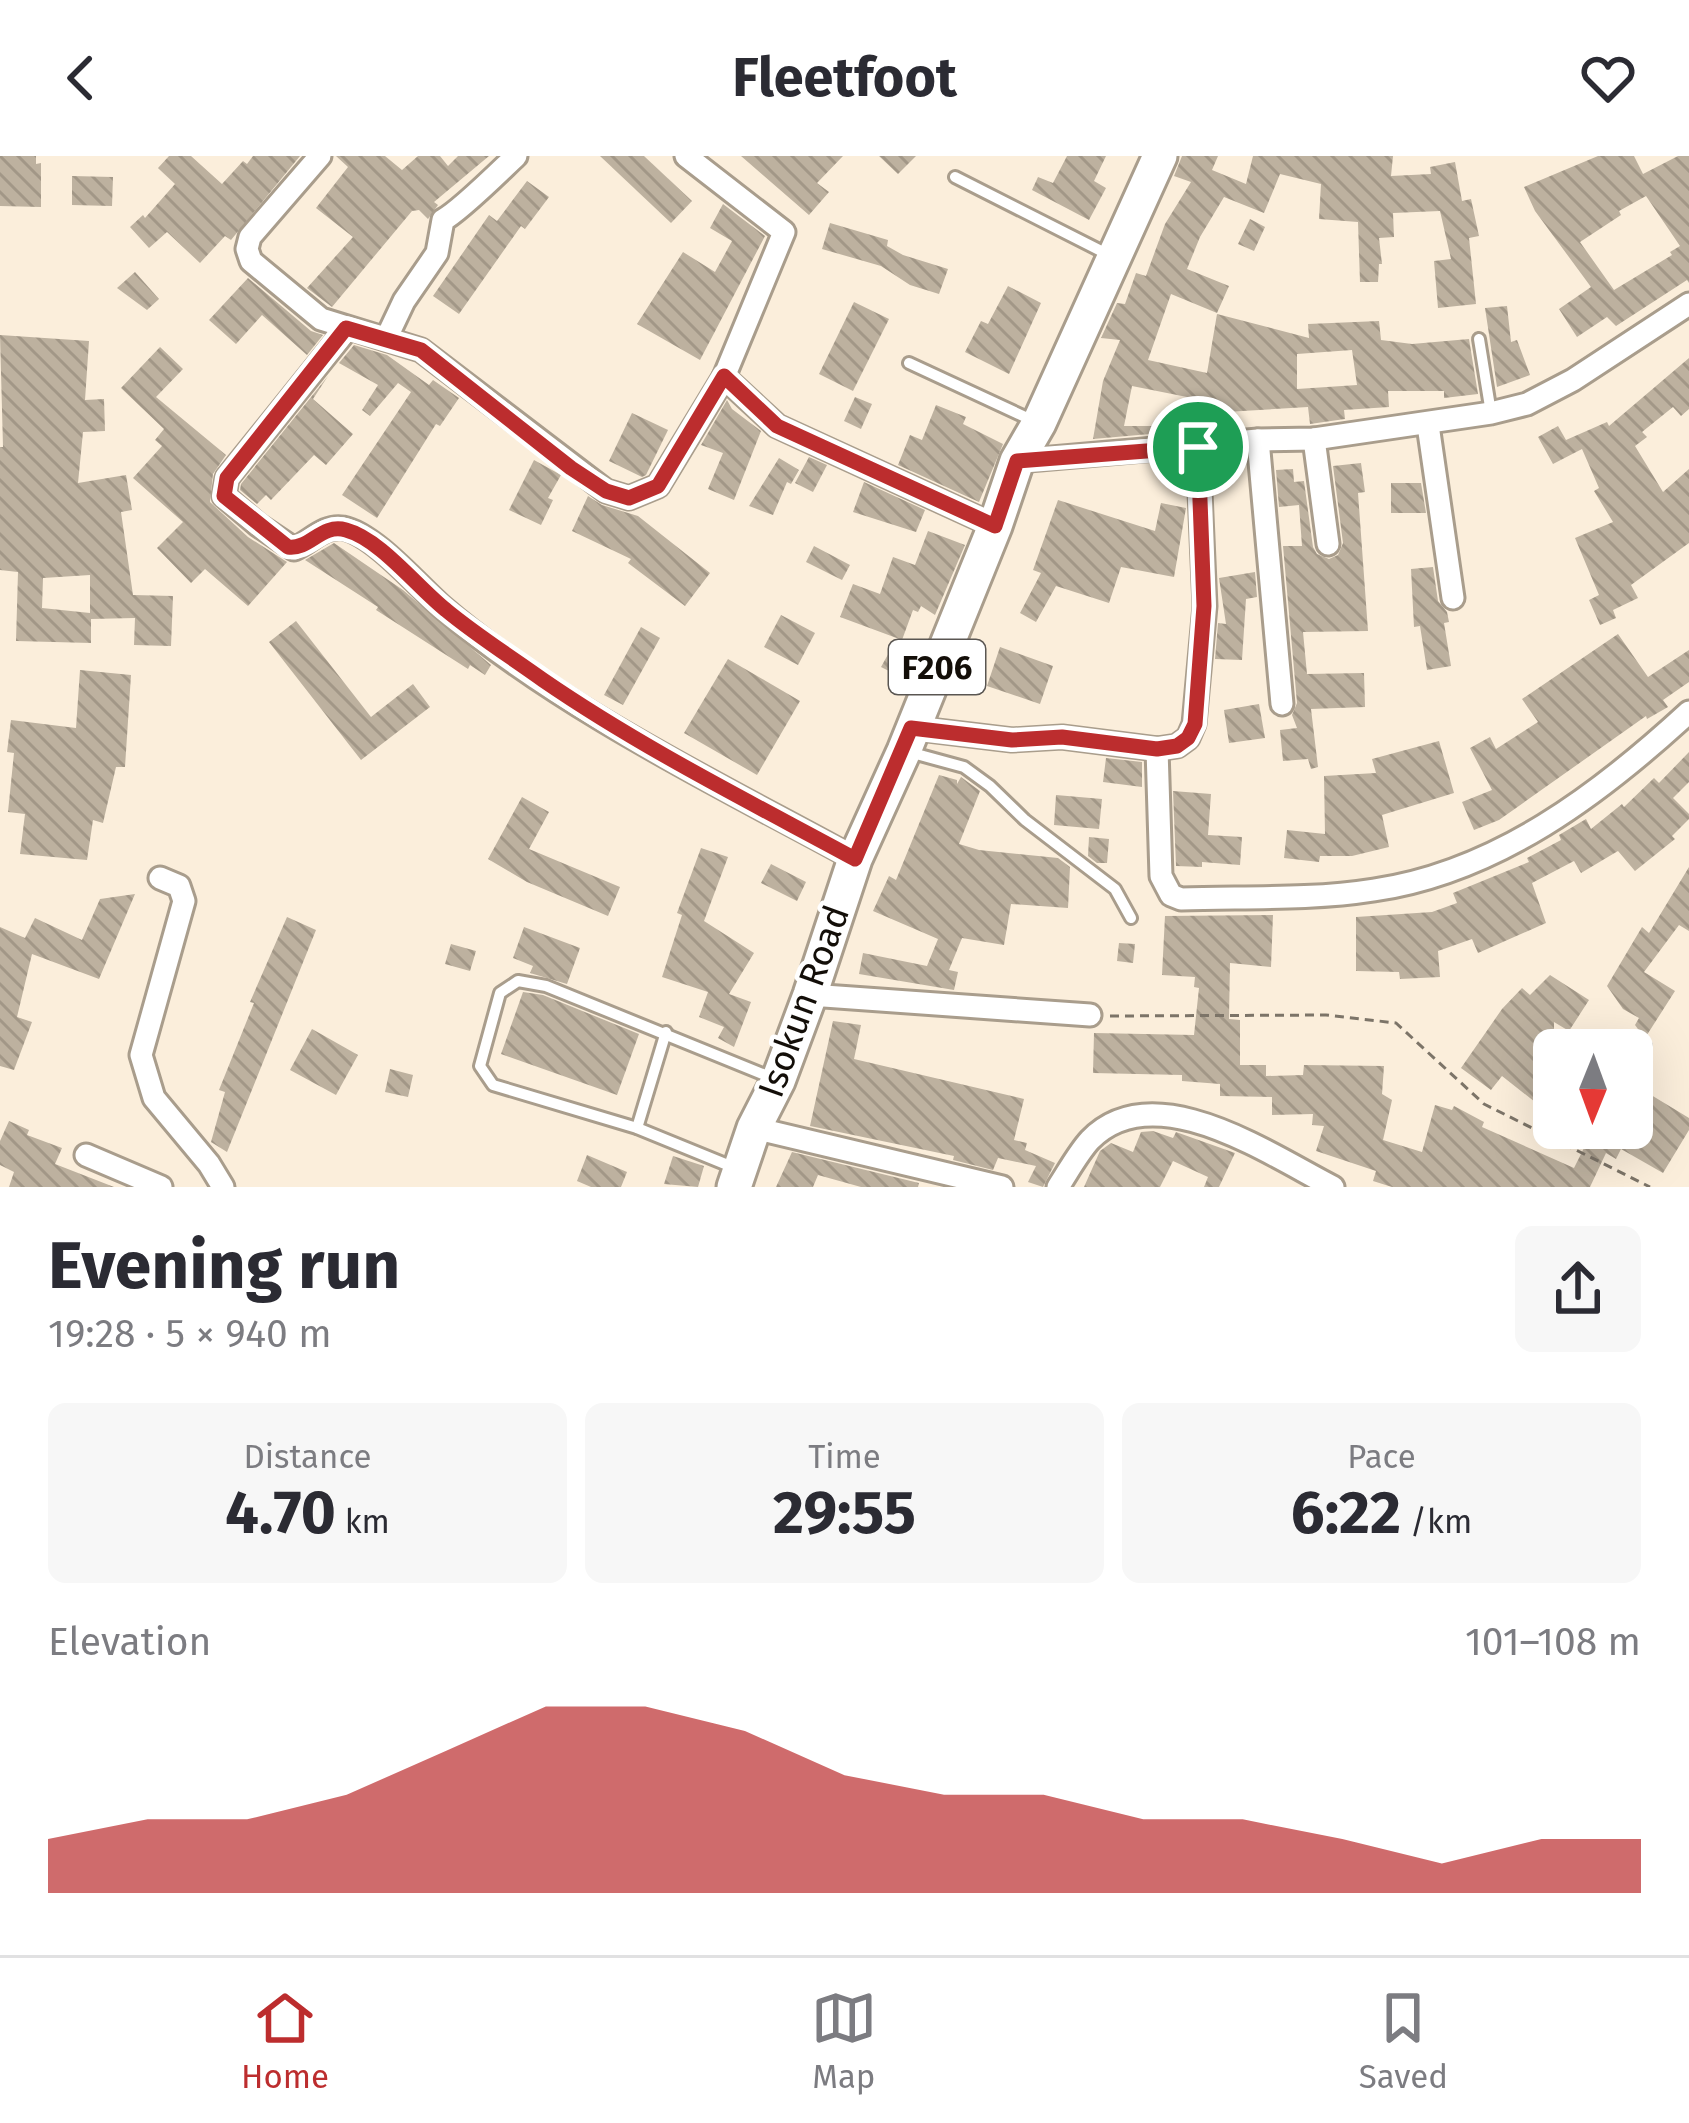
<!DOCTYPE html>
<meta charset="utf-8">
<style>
:root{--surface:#fff;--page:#f7f7f7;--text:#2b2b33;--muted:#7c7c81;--line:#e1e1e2;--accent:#bc2d2e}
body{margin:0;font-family:"Fira Sans",sans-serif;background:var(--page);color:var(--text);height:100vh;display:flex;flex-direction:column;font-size:45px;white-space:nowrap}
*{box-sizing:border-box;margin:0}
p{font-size:39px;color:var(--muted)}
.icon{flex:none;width:66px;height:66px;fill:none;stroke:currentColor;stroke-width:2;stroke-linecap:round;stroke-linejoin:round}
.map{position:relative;height:1031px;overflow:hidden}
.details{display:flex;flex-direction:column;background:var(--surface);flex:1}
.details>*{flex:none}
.needle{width:78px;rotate:181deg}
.controls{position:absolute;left:1533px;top:873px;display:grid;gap:24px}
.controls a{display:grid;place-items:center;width:120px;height:120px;border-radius:18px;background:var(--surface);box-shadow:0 12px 48px #0002;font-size:60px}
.pin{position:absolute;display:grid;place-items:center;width:102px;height:102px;color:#fff;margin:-51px;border:6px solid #fff;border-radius:50%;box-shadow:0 3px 12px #0007}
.round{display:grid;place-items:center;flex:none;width:126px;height:126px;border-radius:18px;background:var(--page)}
.summary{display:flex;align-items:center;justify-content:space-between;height:204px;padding:0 48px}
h1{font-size:66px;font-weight:700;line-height:90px}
.metrics{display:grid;grid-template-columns:repeat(3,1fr);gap:18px;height:204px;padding:12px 48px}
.metrics div{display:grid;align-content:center;border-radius:18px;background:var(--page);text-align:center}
.metrics b{font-size:60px;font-weight:700}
.metrics small{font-size:33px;font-weight:400}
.metrics p{font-size:33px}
.chart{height:336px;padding:24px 48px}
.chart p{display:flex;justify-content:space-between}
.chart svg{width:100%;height:216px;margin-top:12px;fill:var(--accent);opacity:.7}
header{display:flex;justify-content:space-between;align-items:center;height:156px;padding:0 48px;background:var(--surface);font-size:54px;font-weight:700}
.dock{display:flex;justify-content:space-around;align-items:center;height:168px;border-top:3px solid var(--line);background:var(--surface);font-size:33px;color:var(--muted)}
.dock a{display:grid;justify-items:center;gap:6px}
.dock .current{color:var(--accent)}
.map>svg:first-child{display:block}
.building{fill:url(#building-back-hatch);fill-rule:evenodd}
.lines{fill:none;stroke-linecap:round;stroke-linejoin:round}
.service-casing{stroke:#a99d8c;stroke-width:16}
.minor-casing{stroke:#a99d8c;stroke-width:27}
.primary-casing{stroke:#a99d8c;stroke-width:39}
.path{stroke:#7c7468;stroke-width:3;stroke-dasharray:9 6;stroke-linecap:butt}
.service{stroke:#fff;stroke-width:10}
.minor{stroke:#fff;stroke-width:21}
.primary{stroke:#fff;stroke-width:33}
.route-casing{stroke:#fff;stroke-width:24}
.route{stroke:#bc2d2e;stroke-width:15}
.labels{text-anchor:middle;stroke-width:9;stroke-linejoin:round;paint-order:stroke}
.shield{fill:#fff;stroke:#5a5652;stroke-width:3}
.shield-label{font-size:33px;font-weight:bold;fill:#130e08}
.street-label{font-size:36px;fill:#130e08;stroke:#fff}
</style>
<header><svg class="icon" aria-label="back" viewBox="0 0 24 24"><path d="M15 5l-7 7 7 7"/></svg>Fleetfoot<svg class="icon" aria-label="heart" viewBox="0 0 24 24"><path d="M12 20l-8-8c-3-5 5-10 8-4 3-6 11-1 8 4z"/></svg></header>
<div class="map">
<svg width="1689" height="1031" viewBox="0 0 1689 1031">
<defs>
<pattern id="building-back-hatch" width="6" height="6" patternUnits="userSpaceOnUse" patternTransform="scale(3)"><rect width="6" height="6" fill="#bdb19f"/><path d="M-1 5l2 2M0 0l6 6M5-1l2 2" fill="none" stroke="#a29787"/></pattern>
</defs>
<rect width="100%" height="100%" fill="#fbeedb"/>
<g class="building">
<path d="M 0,0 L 36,0 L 36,8 L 41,7 L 41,51 L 0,50 Z"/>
<path d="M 169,0 L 191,0 L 222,28 L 243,5 L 247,8 L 253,0 L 300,0 L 231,84 L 225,80 L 200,107 L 167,76 L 149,92 L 130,71 L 143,59 L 145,62 L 175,28 L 158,12 Z"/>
<path d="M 336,0 L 385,0 L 402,14 L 418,0 L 440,0 L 448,10 L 458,0 L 489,0 L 434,46 L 438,49 L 428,63 L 419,54 L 412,55 L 332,151 L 307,132 L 353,81 L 316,52 L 348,11 Z"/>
<path d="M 600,0 L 644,0 L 692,45 L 671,67 Z"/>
<path d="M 741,0 L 843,0 L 817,27 L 829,36 L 809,59 Z"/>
<path d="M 879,0 L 916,0 L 898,18 Z"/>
<path d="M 1067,0 L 1106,0 L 1094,25 L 1106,32 L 1089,64 L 1032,34 L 1038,21 L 1053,27 Z"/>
<path d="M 1182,0 L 1218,0 L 1212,14 L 1246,28 L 1253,0 L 1393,0 L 1391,20 L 1431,18 L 1430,11 L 1455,6 L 1462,45 L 1471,43 L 1479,80 L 1469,82 L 1476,148 L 1438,152 L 1434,105 L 1451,103 L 1440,55 L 1393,57 L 1394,81 L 1379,82 L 1382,108 L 1379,108 L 1378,126 L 1360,126 L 1358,66 L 1319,63 L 1321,28 L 1280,18 L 1264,57 L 1224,41 L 1200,81 L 1187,113 L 1229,130 L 1217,157 L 1171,138 L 1148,204 L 1207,217 L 1217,158 L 1309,182 L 1308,168 L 1379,165 L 1381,184 L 1412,188 L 1469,183 L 1478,238 L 1444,242 L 1444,235 L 1388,235 L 1389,251 L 1344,254 L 1345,263 L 1310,268 L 1308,251 L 1192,258 L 1192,242 L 1132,230 L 1124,270 L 1184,270 L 1184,275 L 1093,283 L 1103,225 L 1120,184 L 1101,182 L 1117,147 L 1125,148 L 1136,117 L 1146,120 L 1165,68 L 1191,26 L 1174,20 ZM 1352,194 L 1357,229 L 1297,233 L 1297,198 Z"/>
<path d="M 1598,0 L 1634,0 L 1643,18 L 1678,0 L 1689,0 L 1689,127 L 1687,124 L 1616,170 L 1607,161 L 1577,181 L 1559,153 L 1591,131 L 1535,55 L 1524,31 ZM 1646,40 L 1680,90 L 1670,96 L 1672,99 L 1614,134 L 1580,86 L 1621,59 L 1619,55 Z"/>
<path d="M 72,20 L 113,21 L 112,50 L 72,49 Z"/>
<path d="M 527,25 L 549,41 L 525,73 L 521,70 L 459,158 L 433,140 L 489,59 L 497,65 Z"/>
<path d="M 723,48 L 765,80 L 700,204 L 637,168 L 683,96 L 715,116 L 732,85 L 710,72 Z"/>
<path d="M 1250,63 L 1265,71 L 1254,95 L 1238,88 Z"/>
<path d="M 830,67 L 888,84 L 887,90 L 903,99 L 948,113 L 939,138 L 910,129 L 881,110 L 822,93 Z"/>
<path d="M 135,116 L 159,143 L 147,154 L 117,132 Z"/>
<path d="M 248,122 L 311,175 L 323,179 L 307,199 L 262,159 L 236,188 L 209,164 Z"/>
<path d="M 1008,130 L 1041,147 L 1009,218 L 965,196 L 981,165 L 988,168 Z"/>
<path d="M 854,146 L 889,163 L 853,235 L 819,218 Z"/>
<path d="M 1507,150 L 1511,186 L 1517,184 L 1530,219 L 1497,231 L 1485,152 Z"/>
<path d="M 0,179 L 89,185 L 85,244 L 104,243 L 105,275 L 83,276 L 78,327 L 126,319 L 132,354 L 121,356 L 133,439 L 173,440 L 171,490 L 134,489 L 135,462 L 91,463 L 91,487 L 16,485 L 18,416 L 0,414 L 0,291 L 3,291 ZM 90,419 L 90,457 L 42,452 L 43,422 Z"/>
<path d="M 354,189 L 387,199 L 429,229 L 433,224 L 459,242 L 440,270 L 436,268 L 377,362 L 342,339 L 411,236 L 398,227 L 370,260 L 362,254 L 378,229 L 339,207 Z"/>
<path d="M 160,191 L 183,213 L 156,241 L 226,299 L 213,318 L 210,346 L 248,381 L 287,406 L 248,450 L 205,413 L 191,427 L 157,392 L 183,366 L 133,322 L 162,290 L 155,284 L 164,273 L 121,232 Z"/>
<path d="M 1689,202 L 1689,253 L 1681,260 L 1673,251 L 1642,276 L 1647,281 L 1635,290 L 1663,336 L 1689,313 L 1689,387 L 1631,429 L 1638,442 L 1613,454 L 1616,462 L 1600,469 L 1589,444 L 1599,439 L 1575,382 L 1613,366 L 1594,335 L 1599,332 L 1582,293 L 1553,308 L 1538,281 L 1558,270 L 1566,284 L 1607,266 L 1609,270 Z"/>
<path d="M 328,220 L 313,243 L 353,278 L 326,309 L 314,299 L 271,344 L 266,339 L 257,348 L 240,334 L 241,328 Z"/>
<path d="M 855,241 L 872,248 L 861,273 L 844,265 Z"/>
<path d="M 727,244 L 732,253 L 761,275 L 734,344 L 708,333 L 723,297 L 701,289 Z"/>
<path d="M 936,249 L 966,261 L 963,268 L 1003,288 L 979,346 L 898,309 L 910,279 L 922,284 Z"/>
<path d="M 632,257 L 668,274 L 646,319 L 642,321 L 609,305 Z"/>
<path d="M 809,301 L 827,309 L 813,336 L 795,327 Z"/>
<path d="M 779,302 L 799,314 L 791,328 L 787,326 L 773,359 L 749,350 Z"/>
<path d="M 534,304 L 561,319 L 548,342 L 553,344 L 541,369 L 509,354 Z"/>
<path d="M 1361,307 L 1365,336 L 1358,337 L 1368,475 L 1303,476 L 1307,518 L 1364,517 L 1365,551 L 1311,553 L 1318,611 L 1311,613 L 1308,603 L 1283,605 L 1280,574 L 1297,572 L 1292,559 L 1297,547 L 1283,390 L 1302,390 L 1299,349 L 1279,351 L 1276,314 L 1293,313 L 1294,326 L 1304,325 L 1313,391 L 1317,398 L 1329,403 L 1338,399 L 1343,387 L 1333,310 Z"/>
<path d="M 864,326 L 925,354 L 916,376 L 853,356 Z"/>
<path d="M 1391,327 L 1421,327 L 1426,357 L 1391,357 Z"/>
<path d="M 588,340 L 602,349 L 638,360 L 710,417 L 685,450 L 628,407 L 631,403 L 572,375 Z"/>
<path d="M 1058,344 L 1155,375 L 1161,347 L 1186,352 L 1174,421 L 1121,411 L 1109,447 L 1056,430 L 1036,466 L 1020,457 L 1041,417 L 1033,414 Z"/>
<path d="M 928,375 L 965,389 L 935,459 L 921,450 L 918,456 L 913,454 L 902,484 L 840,461 L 853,428 L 880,438 L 893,401 L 915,409 Z"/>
<path d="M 334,387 L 403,434 L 491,509 L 485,519 L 470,509 L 468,513 L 376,454 L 378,451 L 305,404 Z"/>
<path d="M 814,390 L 850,409 L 842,424 L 806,406 Z"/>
<path d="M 1433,411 L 1438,445 L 1447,456 L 1449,466 L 1444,467 L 1451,510 L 1427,514 L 1420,470 L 1414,471 L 1411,413 Z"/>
<path d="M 1255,416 L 1257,441 L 1246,443 L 1242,504 L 1215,503 L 1218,467 L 1226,468 L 1219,422 Z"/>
<path d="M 781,459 L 815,477 L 798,509 L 764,491 Z"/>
<path d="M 296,465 L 371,561 L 413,528 L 430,551 L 361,604 L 269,486 Z"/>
<path d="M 641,471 L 660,482 L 623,549 L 604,539 Z"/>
<path d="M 1618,478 L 1648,521 L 1689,494 L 1689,526 L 1663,544 L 1668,551 L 1647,563 L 1646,560 L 1499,664 L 1474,674 L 1462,646 L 1492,634 L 1470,592 L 1490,581 L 1496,593 L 1538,566 L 1522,543 Z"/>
<path d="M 1000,491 L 1053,510 L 1040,548 L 987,530 Z"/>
<path d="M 891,493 L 908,502 L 899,520 L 881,511 Z"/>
<path d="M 728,503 L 800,545 L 757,619 L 684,577 Z"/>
<path d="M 80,514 L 131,519 L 125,611 L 116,611 L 103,667 L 93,664 L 87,704 L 20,698 L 25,658 L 8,656 L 14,597 L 7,596 L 11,564 L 76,572 Z"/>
<path d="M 1259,548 L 1265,582 L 1229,587 L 1224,554 Z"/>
<path d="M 1439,585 L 1454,637 L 1382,659 L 1389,691 L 1352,700 L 1320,700 L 1319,706 L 1284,702 L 1287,674 L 1325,678 L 1324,620 L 1376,617 L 1372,603 Z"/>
<path d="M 1689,596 L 1689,626 L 1673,642 L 1689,658 L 1689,663 L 1672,680 L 1675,683 L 1635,715 L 1618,695 L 1581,717 L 1574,705 L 1532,727 L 1546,767 L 1478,797 L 1472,783 L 1438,795 L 1440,821 L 1400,823 L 1399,816 L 1356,815 L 1356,761 L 1432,756 L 1457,747 L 1453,737 L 1529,706 L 1527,702 L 1561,684 L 1559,679 L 1586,663 L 1591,673 L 1622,648 L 1624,651 L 1654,622 L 1659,627 Z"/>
<path d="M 1106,602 L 1142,606 L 1142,631 L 1103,626 Z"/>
<path d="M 939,619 L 957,624 L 957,628 L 961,621 L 980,635 L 959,688 L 979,694 L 1058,702 L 1070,711 L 1068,752 L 1011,748 L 1004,789 L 962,782 L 949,814 L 958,816 L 954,834 L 859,818 L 863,797 L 927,810 L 938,783 L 873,755 L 889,720 L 896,724 Z"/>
<path d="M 1173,635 L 1211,638 L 1208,679 L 1242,681 L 1240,709 L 1202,706 L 1202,711 L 1176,710 Z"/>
<path d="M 1056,639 L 1102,643 L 1099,673 L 1054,669 Z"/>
<path d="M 522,641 L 549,656 L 529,693 L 620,731 L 608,760 L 527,726 L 488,703 Z"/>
<path d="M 1089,681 L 1109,683 L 1107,707 L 1097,707 L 1088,700 Z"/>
<path d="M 701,692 L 728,701 L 704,765 L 754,797 L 729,838 L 751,846 L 734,891 L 718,882 L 724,871 L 699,861 L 708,836 L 662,821 L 682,759 L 677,757 Z"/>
<path d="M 771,708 L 806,726 L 797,745 L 761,727 Z"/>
<path d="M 1689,711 L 1689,775 L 1679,769 L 1644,816 L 1675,835 L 1645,882 L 1653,887 L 1653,893 L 1633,928 L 1689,962 L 1689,974 L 1663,1017 L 1621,993 L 1616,1003 L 1606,997 L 1590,1031 L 1392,1031 L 1373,1025 L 1376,1015 L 1316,995 L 1324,970 L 1312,969 L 1313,958 L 1272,959 L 1272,941 L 1220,940 L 1220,928 L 1182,925 L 1182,919 L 1093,917 L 1094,877 L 1194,879 L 1199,832 L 1194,831 L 1195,821 L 1162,819 L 1165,760 L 1273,759 L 1271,811 L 1230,807 L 1229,863 L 1240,864 L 1240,909 L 1266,909 L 1266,920 L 1303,919 L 1304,909 L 1384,910 L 1382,938 L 1392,944 L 1383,984 L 1422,996 L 1435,949 L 1452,954 L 1454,950 L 1484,966 L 1482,971 L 1574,1012 L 1587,986 L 1563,972 L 1632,972 L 1632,894 L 1621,894 L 1633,873 L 1643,880 L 1635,869 L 1639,862 L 1623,853 L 1607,830 L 1642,771 L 1649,777 Z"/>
<path d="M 135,738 L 99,823 L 32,798 L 17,861 L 32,866 L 14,914 L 0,910 L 0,771 L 25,782 L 35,762 L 82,784 L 100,743 Z"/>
<path d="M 287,761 L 316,774 L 227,996 L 211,986 L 225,936 L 219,934 L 254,847 L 250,846 Z"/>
<path d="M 524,771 L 580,792 L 567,828 L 530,817 L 533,810 L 513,802 Z"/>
<path d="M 1119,787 L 1135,788 L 1133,807 L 1117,805 Z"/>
<path d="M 451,788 L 476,795 L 470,815 L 445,808 Z"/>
<path d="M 1550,819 L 1589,844 L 1569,875 L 1554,866 L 1554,961 L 1502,920 L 1491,934 L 1461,912 L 1502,853 L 1522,832 L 1530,839 Z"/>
<path d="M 523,836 L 543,839 L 639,878 L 617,939 L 501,898 Z"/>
<path d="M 833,865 L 861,869 L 854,903 L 1024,943 L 1014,984 L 1027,987 L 1025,994 L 1055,1007 L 1043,1031 L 1028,1026 L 1036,1010 L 998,1002 L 993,1014 L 953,1004 L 954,1000 L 810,970 Z"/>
<path d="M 312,873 L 358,899 L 336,939 L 290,914 Z"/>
<path d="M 390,913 L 413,919 L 408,941 L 385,936 Z"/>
<path d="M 9,965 L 29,974 L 27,979 L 62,992 L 55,1008 L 114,1031 L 9,1031 L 14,1016 L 0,1009 L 0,985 Z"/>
<path d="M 1153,975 L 1173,982 L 1176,976 L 1235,997 L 1219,1031 L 1204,1031 L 1208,1021 L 1173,1005 L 1160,1031 L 1084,1031 L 1100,995 L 1111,987 L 1133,996 L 1141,976 Z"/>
<path d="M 792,996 L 919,1027 L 918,1031 L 861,1031 L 818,1019 L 813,1031 L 776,1031 Z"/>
<path d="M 587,999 L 627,1016 L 621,1031 L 591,1031 L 577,1025 Z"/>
<path d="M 673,1000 L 704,1010 L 698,1031 L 664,1028 Z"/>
</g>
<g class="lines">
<g class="service-casing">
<g id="service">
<path d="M 955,21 L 1109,99"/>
<path d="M 1479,183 L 1491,257"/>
<path d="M 909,207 L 1036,266"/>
<path d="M 909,596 L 964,611 L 990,630 L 1025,664 L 1115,733 L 1131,762"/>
<path d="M 637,972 L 666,876"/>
<path d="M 735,1012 L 637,972 L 493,929 L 480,910 L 500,837 L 518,825 L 546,830 L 775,923"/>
</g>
</g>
<g class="minor-casing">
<g id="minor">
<path d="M 320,0 L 250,81 L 247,93 L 251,105 L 321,163 L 421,194 L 606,335 L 629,342 L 658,330 L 724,221 L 777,270 L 995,370"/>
<path d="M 686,0 L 784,76 L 724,221"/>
<path d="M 347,173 L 227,322 L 224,340 L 258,369 L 294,393 C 311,386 323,369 343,372 C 374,378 418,430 442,451 C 559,552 720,629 855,703"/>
<path d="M 386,183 L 404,145 L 437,97 L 443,64 C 460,55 499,16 516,0"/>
<path d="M 1428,269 L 1453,442"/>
<path d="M 1314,283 L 1328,388"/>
<path d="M 1258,284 L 1282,548"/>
<path d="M 1017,305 L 1258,284 L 1314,283 L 1491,257 L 1527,248 L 1573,224 L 1689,148"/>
<path d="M 912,572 L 1012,584 L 1062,581 L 1157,593 L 1177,590 L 1188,582 L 1194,568 L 1205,450 L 1198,291"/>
<path d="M 1157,593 L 1161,720 L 1171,739 L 1181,743 C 1245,741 1311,744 1374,734 C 1497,716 1600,638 1689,556"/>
<path d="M 160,722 L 179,730 L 184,745 L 141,899 L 154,942 L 209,1008 L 223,1031"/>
<path d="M 810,839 L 1090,859"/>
<path d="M 754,972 L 1002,1031"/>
<path d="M 86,999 L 161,1031"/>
<path d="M 1058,1031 C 1068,1016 1078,997 1090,984 C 1154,918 1270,999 1333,1031"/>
</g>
</g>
<g class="primary-casing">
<path id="primary" d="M 734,1031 L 754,972 L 778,925 L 810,839 L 855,703 L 904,595 L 995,370 L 1017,305 L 1039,267 L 1160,0"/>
</g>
<path class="path" d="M 1110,860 L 1326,859 L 1396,867 L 1484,948 L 1650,1031"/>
<use href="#service" class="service"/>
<use href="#minor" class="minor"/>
<use href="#primary" class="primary"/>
</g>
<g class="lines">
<g class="route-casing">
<path id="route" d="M 346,172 L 421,194 L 571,312 L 606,335 L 629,342 L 658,330 L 724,220 L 777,270 L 995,370 L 1017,305 L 1198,291 L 1204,450 L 1195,568 L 1188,582 L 1177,590 L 1157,593 L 1062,581 L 1012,584 L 911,572 L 855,703 C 750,646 642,592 543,524 C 511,501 476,479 446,454 C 417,431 380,383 346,374 C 321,367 310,394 288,391 L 224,340 L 227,322 Z"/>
</g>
<use href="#route" class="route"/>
</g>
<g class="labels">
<rect class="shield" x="889" y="484" width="96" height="54" rx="9"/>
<g class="shield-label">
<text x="937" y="523">F206</text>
</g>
<g class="street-label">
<text transform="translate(803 845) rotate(-70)" y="13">Isokun Road</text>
</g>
</g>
</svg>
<div class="controls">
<a><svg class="needle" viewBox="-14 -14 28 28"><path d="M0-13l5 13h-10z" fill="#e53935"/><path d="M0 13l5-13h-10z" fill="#7c7c81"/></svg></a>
</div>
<div class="pin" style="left:1198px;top:291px;background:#1e9e55"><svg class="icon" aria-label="arrive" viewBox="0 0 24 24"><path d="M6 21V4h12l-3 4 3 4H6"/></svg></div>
</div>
<section class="details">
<div class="summary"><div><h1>Evening run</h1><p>19:28 · 5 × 940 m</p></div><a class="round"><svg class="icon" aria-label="share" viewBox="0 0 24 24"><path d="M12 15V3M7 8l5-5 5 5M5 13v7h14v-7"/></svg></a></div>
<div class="metrics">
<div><p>Distance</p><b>4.70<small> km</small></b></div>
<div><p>Time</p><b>29:55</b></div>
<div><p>Pace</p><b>6:22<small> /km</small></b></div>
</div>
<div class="chart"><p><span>Elevation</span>101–108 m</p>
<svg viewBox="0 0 160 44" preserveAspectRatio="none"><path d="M0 44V33L10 29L20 29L30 24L40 15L50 6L60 6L70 11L80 20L90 24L100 24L110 29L120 29L130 33L140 38L150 33L160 33V44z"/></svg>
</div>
</section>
<nav class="dock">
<a class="current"><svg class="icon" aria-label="home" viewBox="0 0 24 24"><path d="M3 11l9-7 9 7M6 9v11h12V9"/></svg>Home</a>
<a><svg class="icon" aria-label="map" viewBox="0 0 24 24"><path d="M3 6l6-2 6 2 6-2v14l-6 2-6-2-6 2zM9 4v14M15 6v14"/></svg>Map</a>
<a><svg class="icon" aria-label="saved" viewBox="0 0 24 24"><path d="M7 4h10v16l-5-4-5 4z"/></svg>Saved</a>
</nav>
